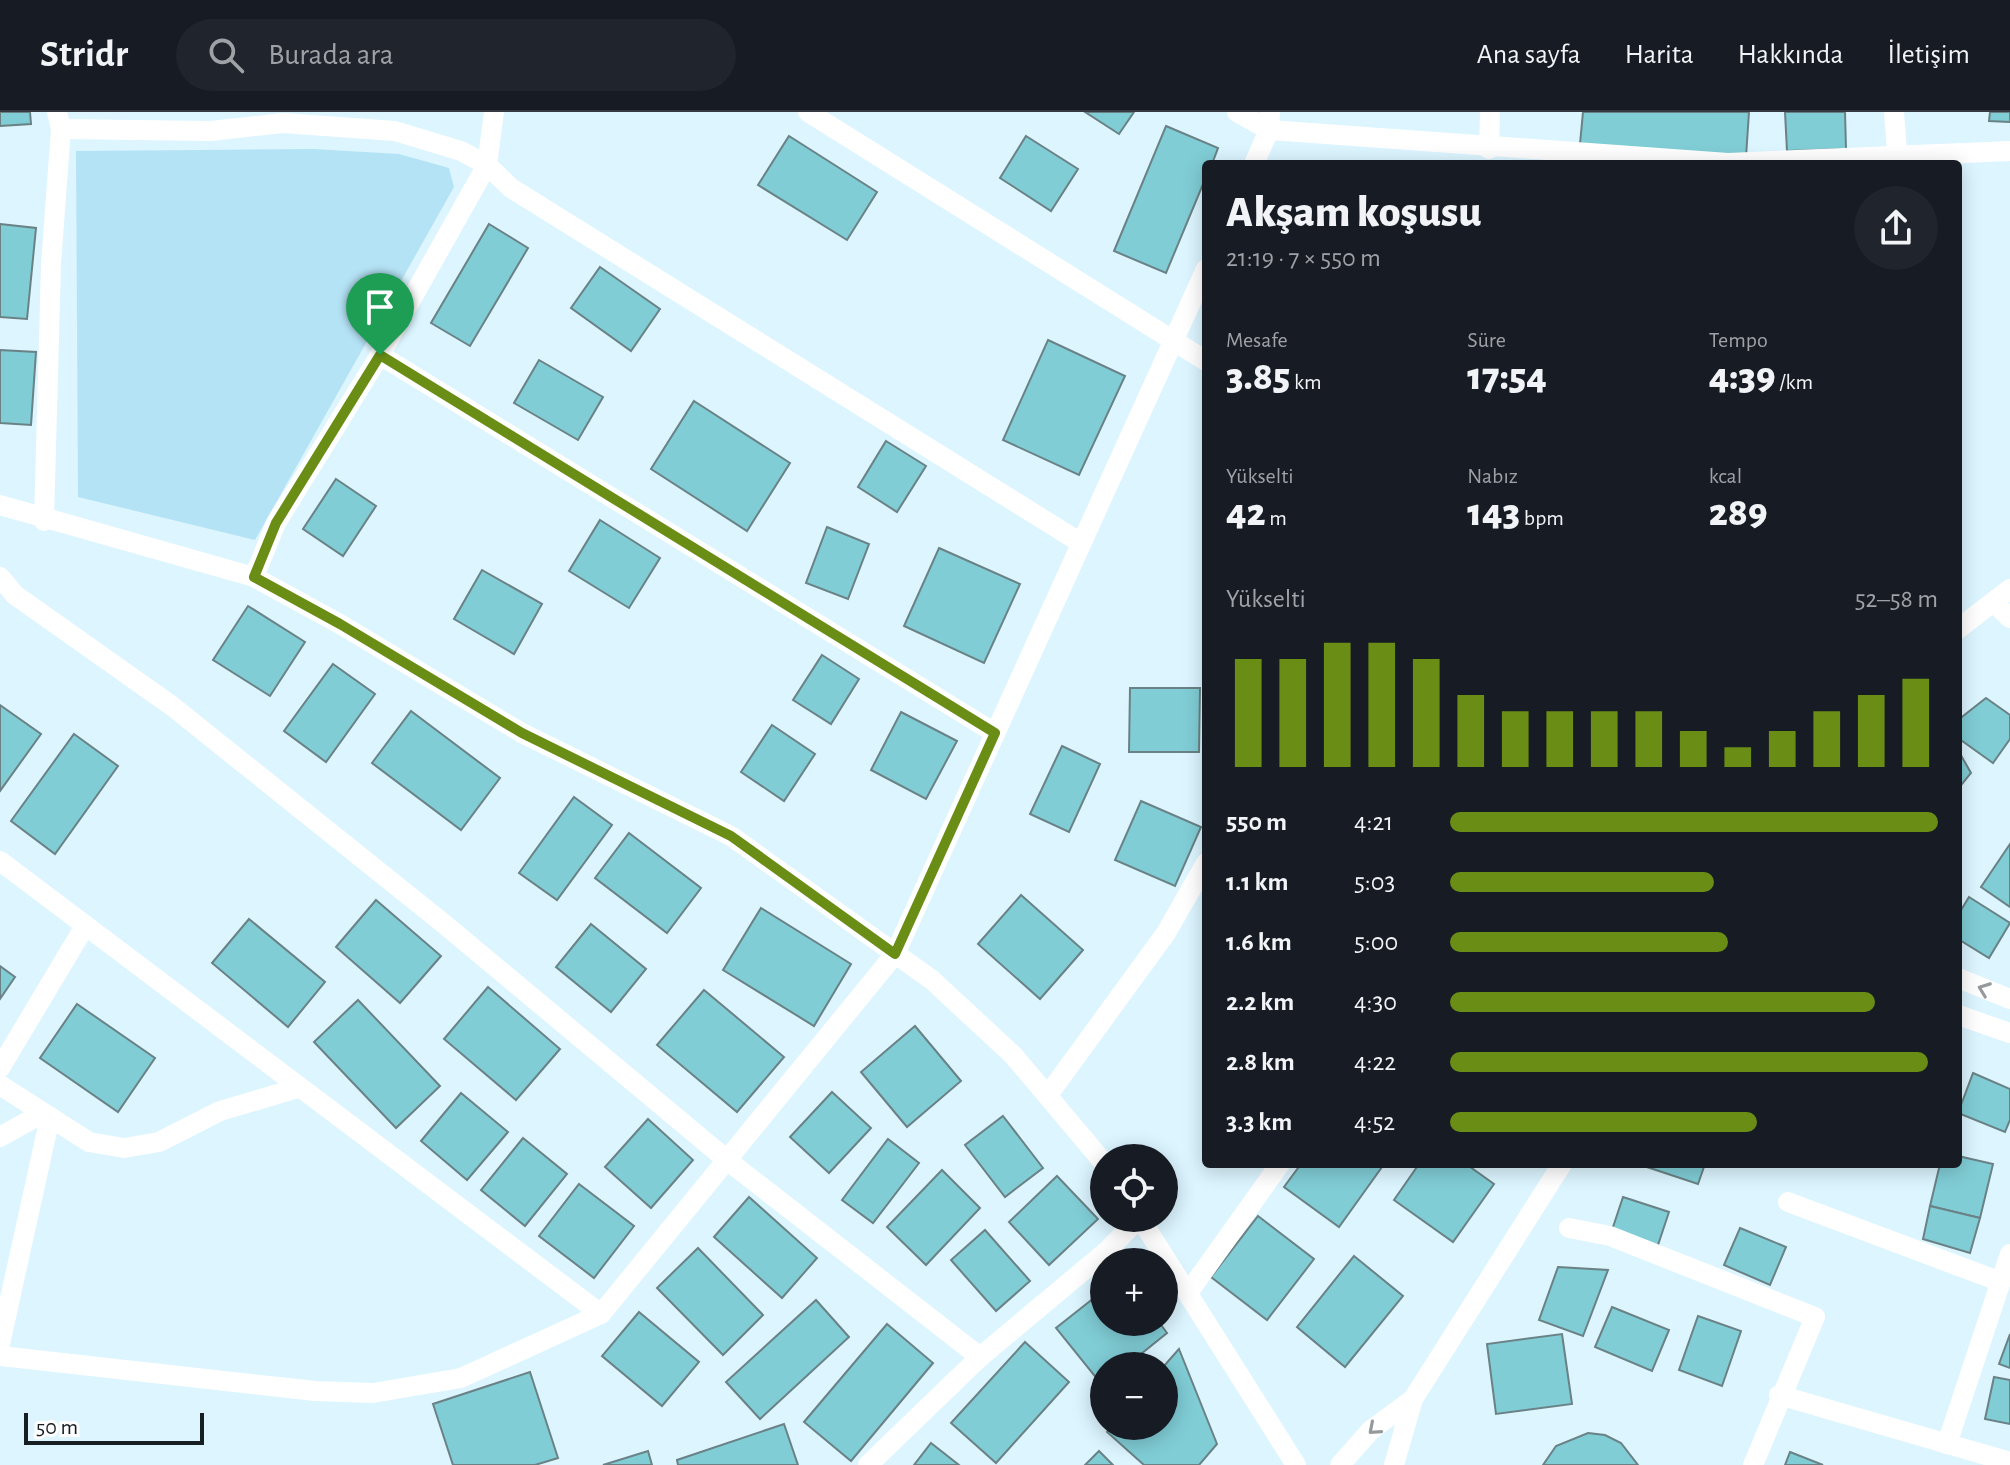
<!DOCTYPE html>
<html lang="tr">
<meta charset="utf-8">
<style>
:root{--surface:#171b24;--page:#20242c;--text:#f1f3f6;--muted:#9ea1a6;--line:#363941;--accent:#698d15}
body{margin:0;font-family:"Alegreya Sans",sans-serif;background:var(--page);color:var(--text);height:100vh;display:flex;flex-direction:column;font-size:30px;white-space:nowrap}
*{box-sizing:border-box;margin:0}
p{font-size:26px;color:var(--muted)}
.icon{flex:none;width:44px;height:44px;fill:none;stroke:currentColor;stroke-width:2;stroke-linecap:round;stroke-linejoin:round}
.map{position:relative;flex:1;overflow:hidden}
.sheet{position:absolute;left:1202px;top:48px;width:760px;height:1008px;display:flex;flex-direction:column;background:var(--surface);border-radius:8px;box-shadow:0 4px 20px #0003}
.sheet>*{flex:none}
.buttons{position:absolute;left:1090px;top:1032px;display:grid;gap:16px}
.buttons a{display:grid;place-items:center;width:88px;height:88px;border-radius:50%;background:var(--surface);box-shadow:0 4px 20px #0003;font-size:40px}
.scale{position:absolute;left:24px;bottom:20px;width:180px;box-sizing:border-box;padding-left:8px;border:4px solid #161e22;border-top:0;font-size:22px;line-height:28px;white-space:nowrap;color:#161e22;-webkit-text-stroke:6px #fdfdfd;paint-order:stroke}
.pin{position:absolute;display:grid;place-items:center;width:68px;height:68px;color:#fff;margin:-82px -34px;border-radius:50% 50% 50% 0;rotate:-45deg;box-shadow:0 0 8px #0007}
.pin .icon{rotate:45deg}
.round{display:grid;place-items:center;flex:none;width:84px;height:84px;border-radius:42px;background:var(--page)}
.head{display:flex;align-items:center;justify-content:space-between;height:136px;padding:0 24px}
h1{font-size:44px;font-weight:800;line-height:60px}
.metrics{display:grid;grid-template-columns:repeat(3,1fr);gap:12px;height:136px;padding:8px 24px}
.metrics div{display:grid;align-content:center}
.metrics b{font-size:40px;font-weight:800}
.metrics small{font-size:22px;font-weight:400}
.metrics p{font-size:22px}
.chart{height:224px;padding:16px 24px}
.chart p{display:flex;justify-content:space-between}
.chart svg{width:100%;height:144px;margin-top:8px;stroke:var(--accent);stroke-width:6}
ul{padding:0 24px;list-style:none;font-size:26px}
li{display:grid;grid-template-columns:128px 96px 1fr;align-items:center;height:60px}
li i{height:20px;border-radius:10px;background:var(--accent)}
header{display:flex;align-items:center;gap:48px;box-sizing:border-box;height:112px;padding:0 40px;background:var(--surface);border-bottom:2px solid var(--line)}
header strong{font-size:38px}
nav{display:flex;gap:44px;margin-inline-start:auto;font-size:28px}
.search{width:560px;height:72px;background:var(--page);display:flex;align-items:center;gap:20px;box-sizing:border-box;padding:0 28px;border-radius:44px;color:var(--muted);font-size:30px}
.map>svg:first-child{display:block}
.green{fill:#b5e3f6}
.building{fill:#80cdd6;stroke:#6a8285;stroke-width:2}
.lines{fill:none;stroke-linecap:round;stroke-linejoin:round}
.street{stroke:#fff;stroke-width:20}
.oneway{stroke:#969a9c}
.route-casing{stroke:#fff;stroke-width:16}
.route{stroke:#698d15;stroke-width:10}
</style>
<header>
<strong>Stridr</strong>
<div class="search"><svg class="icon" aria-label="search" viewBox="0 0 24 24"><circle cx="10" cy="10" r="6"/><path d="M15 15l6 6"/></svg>Burada ara</div>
<nav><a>Ana sayfa</a><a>Harita</a><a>Hakkında</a><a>İletişim</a></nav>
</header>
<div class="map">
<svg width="2010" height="1353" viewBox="0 0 2010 1353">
<rect width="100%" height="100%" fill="#dcf5ff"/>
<path class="green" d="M 313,37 L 399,42 L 449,56 L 454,75 L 255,428 L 78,385 L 76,39 Z"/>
<g class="building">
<path d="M 0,0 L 30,0 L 31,12 L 0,14 Z"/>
<path d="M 1085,0 L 1134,0 L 1119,22 Z"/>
<path d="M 1583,0 L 1749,0 L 1746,45 L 1580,32 Z"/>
<path d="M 1785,0 L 1845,0 L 1846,37 L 1787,39 Z"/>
<path d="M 1990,0 L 2010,0 L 2010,10 L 1989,9 Z"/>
<path d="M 1166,14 L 1218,36 L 1212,52 L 1206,52 L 1206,65 L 1166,161 L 1114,139 Z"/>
<path d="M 789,24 L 877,80 L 847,128 L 758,73 Z"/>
<path d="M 1026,24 L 1078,57 L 1051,99 L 1000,66 Z"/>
<path d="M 0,112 L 36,116 L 27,207 L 0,205 Z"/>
<path d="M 489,112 L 528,136 L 470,234 L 431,211 Z"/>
<path d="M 600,155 L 660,197 L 631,239 L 571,196 Z"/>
<path d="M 1048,228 L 1125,264 L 1079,363 L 1003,328 Z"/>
<path d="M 0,238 L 36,240 L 31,313 L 0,311 Z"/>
<path d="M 539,248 L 603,285 L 578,328 L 514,291 Z"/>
<path d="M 694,289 L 790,351 L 747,419 L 651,357 Z"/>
<path d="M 886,329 L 926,354 L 897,400 L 858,375 Z"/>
<path d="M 336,367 L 376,394 L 343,444 L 303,417 Z"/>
<path d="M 600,408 L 660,446 L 629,496 L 569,459 Z"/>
<path d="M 827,415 L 869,432 L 848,487 L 806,471 Z"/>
<path d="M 939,436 L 1020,472 L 984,551 L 904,514 Z"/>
<path d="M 482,458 L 542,492 L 514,542 L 454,507 Z"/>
<path d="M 248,494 L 305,530 L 270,584 L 213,548 Z"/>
<path d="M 822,543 L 859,567 L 831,612 L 793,588 Z"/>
<path d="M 333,552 L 375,582 L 326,650 L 284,619 Z"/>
<path d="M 1130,576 L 1200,576 L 1199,640 L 1129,640 Z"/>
<path d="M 1986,586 L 2010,603 L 2010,627 L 1993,651 L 1958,626 L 1958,608 Z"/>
<path d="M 0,593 L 41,622 L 0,679 Z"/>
<path d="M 411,599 L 500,666 L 461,718 L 372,651 Z"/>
<path d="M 901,600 L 957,629 L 926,687 L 871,658 Z"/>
<path d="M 772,613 L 815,642 L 784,689 L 741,660 Z"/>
<path d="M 74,622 L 118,654 L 55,742 L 11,709 Z"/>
<path d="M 1062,634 L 1100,652 L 1069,720 L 1030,702 Z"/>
<path d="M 1958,638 L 1971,661 L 1958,677 Z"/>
<path d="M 574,685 L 612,713 L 557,788 L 519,761 Z"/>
<path d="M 1141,689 L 1201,715 L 1175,774 L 1115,748 Z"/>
<path d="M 629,721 L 701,776 L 667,821 L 595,766 Z"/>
<path d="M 2010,732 L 2010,795 L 1981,775 Z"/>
<path d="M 1021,783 L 1083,838 L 1040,887 L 978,832 Z"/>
<path d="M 1969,785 L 2010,811 L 1989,846 L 1958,827 L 1958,803 Z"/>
<path d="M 376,788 L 441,844 L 400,891 L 336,835 Z"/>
<path d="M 761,796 L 851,852 L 814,914 L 723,858 Z"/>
<path d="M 249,807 L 325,870 L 288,915 L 212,851 Z"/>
<path d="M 591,812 L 646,857 L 611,900 L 556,855 Z"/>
<path d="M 0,854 L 15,865 L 0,887 Z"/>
<path d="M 488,875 L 560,937 L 516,988 L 444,927 Z"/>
<path d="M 704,878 L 784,945 L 737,1000 L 657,933 Z"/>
<path d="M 358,888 L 440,974 L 396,1016 L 314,930 Z"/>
<path d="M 77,892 L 155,946 L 118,1000 L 40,946 Z"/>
<path d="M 915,914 L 961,969 L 907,1015 L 861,960 Z"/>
<path d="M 1973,961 L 2010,977 L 2010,1008 L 2005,1020 L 1958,1001 Z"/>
<path d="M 832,980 L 871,1016 L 829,1061 L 790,1025 Z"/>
<path d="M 461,981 L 508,1020 L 467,1068 L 421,1029 Z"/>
<path d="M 1003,1004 L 1043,1056 L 1005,1085 L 965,1033 Z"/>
<path d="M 648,1007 L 693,1048 L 651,1096 L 605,1055 Z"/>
<path d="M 523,1026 L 567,1062 L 525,1114 L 481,1078 Z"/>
<path d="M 888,1027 L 919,1051 L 873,1111 L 842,1088 Z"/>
<path d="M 1958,1044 L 1993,1052 L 1980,1106 L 1930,1094 L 1940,1052 L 1958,1052 Z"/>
<path d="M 1301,1052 L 1378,1052 L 1382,1055 L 1339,1115 L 1284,1075 Z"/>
<path d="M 1419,1052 L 1466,1052 L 1494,1072 L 1453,1130 L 1394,1088 Z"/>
<path d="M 1648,1052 L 1705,1052 L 1698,1072 L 1647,1055 Z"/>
<path d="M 942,1058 L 980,1096 L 926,1153 L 887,1115 Z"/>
<path d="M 1057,1064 L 1098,1107 L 1049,1153 L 1009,1110 Z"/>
<path d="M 579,1072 L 634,1114 L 594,1166 L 539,1124 Z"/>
<path d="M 749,1085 L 817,1146 L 782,1186 L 714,1125 Z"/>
<path d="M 1623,1085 L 1669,1100 L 1656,1139 L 1610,1124 Z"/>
<path d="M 1930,1094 L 1980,1106 L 1970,1141 L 1923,1127 Z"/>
<path d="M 1258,1104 L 1314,1147 L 1267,1208 L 1211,1165 Z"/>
<path d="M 1740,1116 L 1786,1135 L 1770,1173 L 1724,1153 Z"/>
<path d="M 985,1118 L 1030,1169 L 996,1199 L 951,1148 Z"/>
<path d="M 698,1136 L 763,1203 L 723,1243 L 657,1176 Z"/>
<path d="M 1354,1144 L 1403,1184 L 1345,1255 L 1297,1215 Z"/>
<path d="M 1558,1155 L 1608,1158 L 1583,1224 L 1539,1208 Z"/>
<path d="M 1104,1178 L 1104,1210 L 1159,1210 L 1167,1221 L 1126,1254 L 1104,1254 L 1102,1273 L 1056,1216 Z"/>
<path d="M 816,1188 L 849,1225 L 760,1307 L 726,1270 Z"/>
<path d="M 1612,1195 L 1669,1218 L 1652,1259 L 1595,1235 Z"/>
<path d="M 639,1200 L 699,1250 L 662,1294 L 602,1244 Z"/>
<path d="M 1698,1204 L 1741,1219 L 1722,1274 L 1679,1258 Z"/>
<path d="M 887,1212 L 933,1251 L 851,1349 L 804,1310 Z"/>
<path d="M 1562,1222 L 1572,1292 L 1496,1302 L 1487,1232 Z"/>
<path d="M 2010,1222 L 2010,1256 L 1999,1252 Z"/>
<path d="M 1025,1230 L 1069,1270 L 996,1351 L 951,1311 Z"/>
<path d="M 1179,1237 L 1217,1332 L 1199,1353 L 1144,1353 L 1107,1320 L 1112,1314 L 1164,1314 L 1164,1254 Z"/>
<path d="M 530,1260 L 558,1346 L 535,1353 L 453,1353 L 433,1292 Z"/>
<path d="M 1994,1265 L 2010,1268 L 2010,1312 L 1985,1307 Z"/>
<path d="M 784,1312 L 798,1353 L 678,1353 L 677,1348 Z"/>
<path d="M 1588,1321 L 1605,1323 L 1621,1331 L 1638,1353 L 1543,1353 L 1556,1334 Z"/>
<path d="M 931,1331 L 959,1353 L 914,1353 Z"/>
<path d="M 648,1339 L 652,1353 L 603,1353 Z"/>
<path d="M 1099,1339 L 1113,1353 L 1085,1353 Z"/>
<path d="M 1790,1340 L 1823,1353 L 1785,1353 Z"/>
</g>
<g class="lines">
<g class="street">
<path d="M 808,0 L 1206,249"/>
<path d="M 1237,0 L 1269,18 L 1270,0"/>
<path d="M 1894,0 L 1898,52"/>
<path d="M 61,17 L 211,19 L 283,11 L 395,19 L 461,39 L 487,53 L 511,76 L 1081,431"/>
<path d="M 1489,37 L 1490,0"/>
<path d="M 1254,52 L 1269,18 L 1728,51 L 2010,39"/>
<path d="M 380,243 L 995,621"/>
<path d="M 0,393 L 254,465 L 340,512 L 522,621 L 731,724 L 932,868 L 1013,943 L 1104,1051"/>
<path d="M 44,409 L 51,152 L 61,17 L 57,0"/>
<path d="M 0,465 L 15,483 L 172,594 L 443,811 L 727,1048 L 980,1245"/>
<path d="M 254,465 L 276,411 L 380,243 L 487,53 L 494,0"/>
<path d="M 1993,490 L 2010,506"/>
<path d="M 1958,517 L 2010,477"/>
<path d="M 0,749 L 601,1202 L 895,842 L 1206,157"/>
<path d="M 1958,866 L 2010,887"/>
<path d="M 1958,903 L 2010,921"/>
<path d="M 0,956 L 85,814"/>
<path d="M 0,973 L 89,1030 L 124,1036 L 159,1030 L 220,999 L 298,976"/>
<path d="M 1048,983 L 1166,821 L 1206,751"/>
<path d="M 0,1025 L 43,1001"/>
<path d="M 1788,1090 L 2001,1170"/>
<path d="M 1140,1106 L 1296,1353"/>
<path d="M 1569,1116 L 1610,1124 L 1815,1205 L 1753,1353"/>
<path d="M 1188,1181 L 1280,1052"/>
<path d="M 0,1232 L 50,1005"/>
<path d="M 0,1244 L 315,1279 L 373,1281 L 461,1266 L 601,1202"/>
<path d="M 1779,1283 L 2010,1350"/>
<path d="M 1947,1332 L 2010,1142"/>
<path d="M 868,1353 L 980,1245 L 1108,1138 L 1139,1106"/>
<path d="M 1340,1353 L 1371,1318 L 1413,1287"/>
<path d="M 1394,1353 L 1413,1287 L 1562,1052"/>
</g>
</g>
<defs><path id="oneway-chevron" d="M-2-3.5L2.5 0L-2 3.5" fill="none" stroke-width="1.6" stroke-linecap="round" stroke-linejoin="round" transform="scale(2)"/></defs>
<g class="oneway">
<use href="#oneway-chevron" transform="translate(1984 877) rotate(-159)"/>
<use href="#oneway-chevron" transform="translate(1374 1317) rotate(139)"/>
</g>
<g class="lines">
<g class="route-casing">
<path id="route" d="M 380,243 L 995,621 L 895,842 L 731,724 L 522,621 L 340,512 L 254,465 L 276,411 Z"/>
</g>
<use href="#route" class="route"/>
</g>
</svg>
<div class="buttons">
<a><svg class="icon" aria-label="locate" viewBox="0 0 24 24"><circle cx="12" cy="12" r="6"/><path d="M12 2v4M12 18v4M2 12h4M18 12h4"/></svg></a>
<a>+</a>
<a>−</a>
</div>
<div class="scale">50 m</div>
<div class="pin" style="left:380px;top:243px;background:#1e9e55"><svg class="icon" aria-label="arrive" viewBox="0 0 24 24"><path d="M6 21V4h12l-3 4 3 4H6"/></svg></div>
<section class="sheet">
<div class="head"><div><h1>Akşam koşusu</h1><p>21:19 · 7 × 550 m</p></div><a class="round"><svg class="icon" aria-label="share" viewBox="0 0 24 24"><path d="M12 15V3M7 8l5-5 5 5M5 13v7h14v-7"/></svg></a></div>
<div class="metrics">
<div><p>Mesafe</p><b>3.85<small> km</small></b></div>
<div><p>Süre</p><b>17:54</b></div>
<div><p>Tempo</p><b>4:39<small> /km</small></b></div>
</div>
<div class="metrics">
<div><p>Yükselti</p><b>42<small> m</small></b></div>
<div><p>Nabız</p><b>143<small> bpm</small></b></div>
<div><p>kcal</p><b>289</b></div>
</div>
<div class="chart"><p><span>Yükselti</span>52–58 m</p>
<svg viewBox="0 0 160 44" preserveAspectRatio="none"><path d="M5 44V11M15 44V11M25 44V6M35 44V6M45 44V11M55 44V22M65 44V27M75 44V27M85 44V27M95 44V27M105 44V33M115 44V38M125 44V33M135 44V27M145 44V22M155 44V17"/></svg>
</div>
<ul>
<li><b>550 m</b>4:21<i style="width:100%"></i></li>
<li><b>1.1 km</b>5:03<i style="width:54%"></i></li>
<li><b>1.6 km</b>5:00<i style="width:57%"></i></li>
<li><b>2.2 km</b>4:30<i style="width:87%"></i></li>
<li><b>2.8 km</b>4:22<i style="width:98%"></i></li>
<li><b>3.3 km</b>4:52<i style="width:63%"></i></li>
</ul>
</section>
</div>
